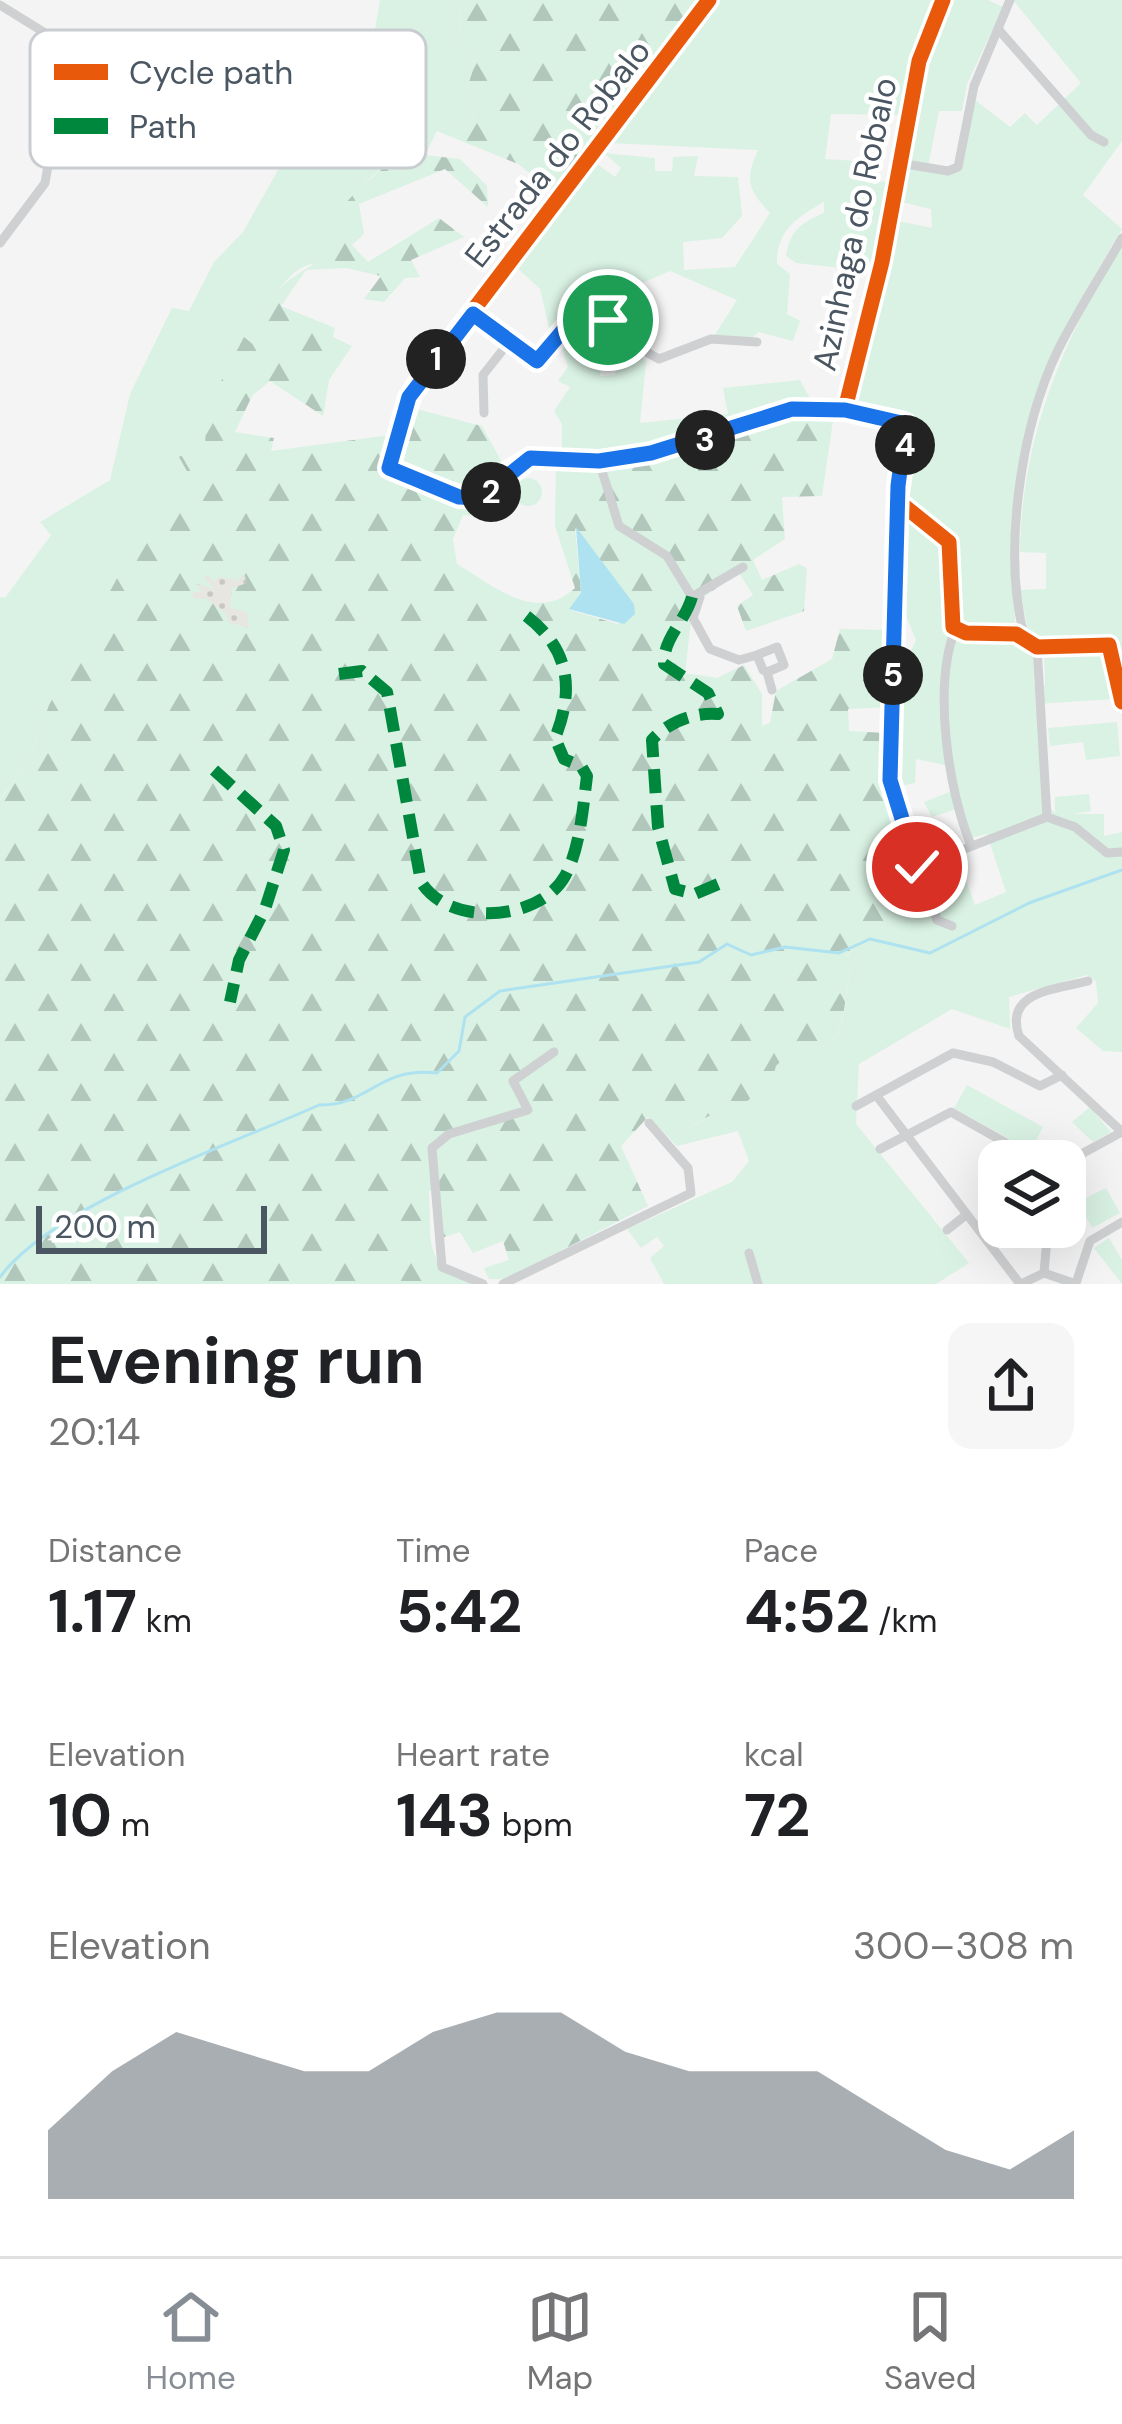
<!DOCTYPE html>
<meta charset="utf-8">
<style>
:root{--surface:#fff;--page:#f6f6f6;--text:#202124;--muted:#757577;--line:#e0e0e0;--accent:#868d94}
body{margin:0;font-family:"DM Sans",sans-serif;background:var(--page);color:var(--text);height:100vh;display:flex;flex-direction:column;font-size:45px;white-space:nowrap}
*{box-sizing:border-box;margin:0}
p{font-size:39px;color:var(--muted)}
.icon{flex:none;width:66px;height:66px;fill:none;stroke:currentColor;stroke-width:2;stroke-linecap:round;stroke-linejoin:round}
.map{position:relative;height:1284px;overflow:hidden}
.side{display:flex;flex-direction:column;background:var(--surface);flex:1}
.side>*{flex:none}
.tools{position:absolute;left:978px;top:1140px;display:grid;gap:24px}
.tools a{display:grid;place-items:center;width:108px;height:108px;border-radius:24px;background:var(--surface);box-shadow:0 12px 48px #0002;font-size:60px}
.scale{position:absolute;left:36px;bottom:30px;width:231px;box-sizing:border-box;padding-left:12px;border:6px solid #4a5661;border-top:0;font-size:33px;line-height:42px;white-space:nowrap;color:#4a5661;-webkit-text-stroke:9px #fff;paint-order:stroke}
.pin{position:absolute;display:grid;place-items:center;width:102px;height:102px;color:#fff;margin:-51px;border:6px solid #fff;border-radius:50%;box-shadow:0 3px 12px #0007}
.km{position:absolute;width:60px;height:60px;margin:-30px;border-radius:50%;background:#222;color:#fff;font-size:33px;line-height:60px;text-align:center}
.round{display:grid;place-items:center;flex:none;width:126px;height:126px;border-radius:24px;background:var(--page)}
.overview{display:flex;align-items:center;justify-content:space-between;height:204px;padding:0 48px}
h1{font-size:66px;font-weight:700;line-height:90px}
.figures{display:grid;grid-template-columns:repeat(3,1fr);gap:18px;height:204px;padding:12px 48px}
.figures div{display:grid;align-content:center}
.figures b{font-size:60px;font-weight:700}
.figures small{font-size:33px;font-weight:400}
.figures p{font-size:33px}
.chart{height:336px;padding:24px 48px}
.chart p{display:flex;justify-content:space-between}
.chart svg{width:100%;height:216px;margin-top:12px;fill:var(--accent);opacity:.7}
.dock{display:flex;justify-content:space-around;align-items:center;height:168px;border-top:3px solid var(--line);background:var(--surface);font-size:33px;color:var(--muted)}
.dock a{display:grid;justify-items:center;gap:6px}
.dock .selected{color:var(--accent)}
.map>svg:first-child{display:block}
.grass{fill:#d9f2e3}
.forest{fill:url(#forest-firs);fill-rule:evenodd}
.sand{fill:url(#sand-dots)}
.water{fill:#aee2f0}
.lines{fill:none;stroke-linecap:round;stroke-linejoin:round}
.stream{stroke:#aee2f0;stroke-width:3}
.street{stroke:#ced0d2;stroke-width:9}
.quiet{stroke:#00873e;stroke-width:12;stroke-dasharray:24 12;stroke-linecap:butt}
.cycleway-casing{stroke:#fff;stroke-width:22}
.cycleway{stroke:#e8590c;stroke-width:15}
.route-casing{stroke:#fff;stroke-width:24}
.route{stroke:#1a73e8;stroke-width:15}
.labels{text-anchor:middle;stroke-width:9;stroke-linejoin:round;paint-order:stroke}
.street-label{font-size:33px;fill:#4a5661;stroke:#fff}
.key{fill:#fff;stroke:#c9ccd0;stroke-width:3}
.key-label{font-size:33px;fill:#4a5661}
</style>
<div class="map">
<svg width="1122" height="1284" viewBox="0 0 1122 1284">
<defs>
<pattern id="forest-firs" width="22" height="20" patternUnits="userSpaceOnUse" patternTransform="scale(3)"><rect width="22" height="20" fill="#d9f2e3"/><path d="M5 1l3.5 6h-7zM16 11l3.5 6h-7z" fill="#b2c7bb"/></pattern>
<pattern id="sand-dots" width="8" height="8" patternUnits="userSpaceOnUse" patternTransform="scale(3)"><rect width="8" height="8" fill="#e7e6e1"/><path d="M2 2h.1M6 6h.1" fill="none" stroke="#c8c7c4" stroke-width="1.8" stroke-linecap="round"/></pattern>
</defs>
<rect width="100%" height="100%" fill="#f4f4f4"/>
<g class="grass">
<path d="M 380,0 L 460,0 L 459,45 L 475,64 L 468,85 L 474,119 L 437,131 L 427,151 C 342,174 363,204 318,263 C 297,263 273,291 270,310 L 259,315 L 267,357 L 245,338 L 208,406 L 207,470 L 198,503 L 49,705 L 28,763 L 0,799 L 0,597 L 5,598 L 51,535 L 40,522 L 110,480 L 130,394 L 172,308 L 189,311 L 214,262 L 243,232 L 299,133 L 368,70 Z"/>
<path d="M 713,0 L 937,0 L 912,64 L 901,115 L 831,114 L 825,159 L 872,162 L 870,181 L 889,182 L 874,268 L 851,255 L 842,268 L 796,263 L 786,256 C 790,230 801,223 824,213 L 824,202 C 797,217 776,231 777,264 L 790,274 L 787,314 L 800,321 L 793,341 L 758,332 L 751,339 L 714,336 L 737,300 L 670,271 L 635,286 L 653,322 L 641,331 L 631,321 L 575,314 L 552,340 L 540,289 L 514,265 L 597,164 L 615,177 L 621,168 L 604,153 L 655,158 L 655,171 L 672,171 L 673,157 L 698,156 L 694,176 L 738,177 L 742,216 L 722,238 L 683,242 L 684,270 L 735,267 L 770,213 C 747,189 745,179 758,150 L 609,143 Z"/>
<path d="M 948,0 L 988,0 L 1003,7 L 967,84 L 962,111 L 939,111 L 927,172 L 958,170 L 975,100 L 1010,127 L 1025,113 L 1037,125 L 1081,83 L 1013,0 L 1122,0 L 1122,141 L 1083,195 L 1122,229 C 1041,360 1000,474 1016,630 L 969,630 L 959,623 L 957,547 C 944,528 920,519 907,501 C 893,479 918,448 908,425 L 856,409 L 855,399 L 893,220 L 932,228 L 931,209 L 897,201 L 923,58 Z"/>
<path d="M 1122,243 L 1122,694 L 1111,642 L 1043,644 L 1029,635 L 1020,590 L 1046,589 L 1046,553 L 1020,552 C 1022,434 1063,342 1122,243 Z"/>
<path d="M 609,322 L 600,376 L 615,375 L 623,330 L 646,363 L 640,423 L 728,414 L 723,388 L 800,380 L 813,404 L 766,409 L 732,430 L 652,450 L 592,458 L 562,453 L 562,424 L 554,411 L 570,387 L 558,381 L 568,367 L 561,344 L 572,329 Z"/>
<circle cx="528" cy="492" r="14"/>
<path d="M 904,515 L 942,537 L 949,557 L 954,627 L 1026,643 L 1033,650 L 1034,685 L 1045,686 L 1044,652 L 1102,646 L 1109,655 L 1114,699 L 1037,704 L 1045,802 L 1055,813 L 1055,797 L 1089,794 L 1091,811 L 1073,814 L 1104,814 L 1104,836 L 1122,832 L 1122,1052 L 1103,1051 L 1076,1028 L 1098,1003 L 1096,981 L 1087,975 L 1009,997 L 1010,1029 L 952,1009 L 859,1064 L 856,1124 L 969,1263 L 936,1284 L 761,1284 L 751,1249 L 746,1250 L 755,1284 L 664,1284 L 650,1258 L 664,1246 L 657,1237 L 641,1248 L 627,1229 L 732,1182 L 749,1161 L 738,1131 L 677,1146 L 648,1117 L 683,1131 L 710,1116 L 794,1046 C 852,1060 842,1003 851,965 L 847,956 L 914,871 L 956,853 L 975,905 L 1006,892 L 987,834 L 971,838 L 959,808 L 932,817 L 924,802 L 952,791 L 949,766 L 916,759 L 915,783 L 893,787 L 898,679 L 916,640 L 900,601 Z"/>
<path d="M 1117,722 L 1120,756 L 1086,760 L 1083,742 L 1050,746 L 1048,728 Z"/>
<path d="M 967,1085 L 1043,1127 L 1031,1151 L 954,1108 Z"/>
<path d="M 1090,1107 L 1111,1132 L 1093,1142 L 1072,1122 Z"/>
<path d="M 1106,1188 L 1120,1213 L 1092,1228 L 1078,1202 Z"/>
<path d="M 1109,1238 L 1122,1260 L 1122,1284 L 1094,1248 Z"/>
</g>
<g class="forest">
<path d="M 460,0 L 713,0 L 692,37 L 562,199 L 518,164 L 437,131 L 474,119 L 468,85 L 475,64 L 459,45 Z"/>
<path d="M 406,153 L 460,159 L 487,186 L 488,207 L 445,169 L 359,204 L 364,234 L 352,245 L 368,262 L 439,218 L 464,237 L 411,260 L 420,277 L 405,278 L 384,302 L 364,299 L 381,276 L 346,268 L 306,270 L 281,306 L 335,328 L 333,337 L 352,346 L 329,380 L 323,416 L 270,381 L 252,396 L 235,432 L 274,438 L 271,451 L 398,434 L 408,407 L 482,426 L 505,468 L 476,516 L 463,515 L 453,539 L 457,564 C 494,586 536,624 575,588 L 555,526 L 556,461 C 605,461 650,458 697,446 C 753,432 773,410 834,414 L 822,496 L 782,497 L 785,539 L 753,560 L 762,580 L 799,564 L 807,568 L 804,611 L 746,631 L 737,606 L 753,595 L 739,573 L 693,604 L 685,673 L 717,678 L 744,665 L 762,694 L 762,726 L 770,723 L 776,691 L 832,659 L 840,629 L 889,630 L 888,707 L 848,709 L 849,731 L 885,733 L 885,792 L 914,871 L 911,880 L 883,928 L 863,936 L 847,955 L 851,965 C 841,1004 852,1059 794,1047 L 776,1066 L 771,1083 L 725,1118 L 709,1116 L 683,1131 L 648,1117 L 621,1146 L 648,1206 L 506,1279 L 489,1279 L 484,1268 L 509,1260 L 503,1241 L 473,1253 L 460,1232 L 441,1238 L 437,1190 L 429,1191 C 432,1240 421,1263 471,1284 L 0,1284 L 0,800 L 28,763 L 49,705 L 151,515 L 198,502 L 206,471 L 188,473 L 179,457 L 205,442 L 208,406 L 244,337 L 266,355 L 258,315 L 270,310 C 275,277 311,273 326,252 L 317,242 C 337,208 372,172 406,153 ZM 575,528 L 634,604 L 618,624 L 570,610 L 581,593 Z"/>
</g>
<path class="sand" d="M 244,574 L 247,583 L 232,588 L 230,608 L 247,612 L 249,628 L 228,622 L 226,614 L 207,599 L 193,598 L 193,592 L 201,592 L 197,584 L 215,589 L 204,578 L 208,575 L 215,582 L 218,577 L 239,580 Z"/>
<path class="water" d="M 576,527 L 634,604 L 635,614 L 624,624 L 569,609 L 581,593 Z"/>
<g class="lines">
<path class="stream" d="M 0,1277 C 54,1204 233,1144 319,1105 C 370,1106 378,1066 437,1073 L 459,1051 L 465,1017 L 500,991 L 699,962 L 727,944 L 751,955 L 785,947 L 839,953 L 870,939 L 930,953 L 1029,903 L 1122,870"/>
<g class="street">
<path d="M 709,0 L 414,388 L 389,468 C 423,477 451,500 487,497 L 506,472 L 530,458 L 599,461 L 651,453 L 792,409 L 854,411 L 901,421 L 908,429 L 898,501 L 949,542 L 953,627 L 966,633 L 1016,634 L 1037,647 L 1109,645 L 1122,702"/>
<path d="M 0,5 L 50,36 L 64,73 L 45,183 L 0,243"/>
<path d="M 998,29 L 1091,135 L 1104,142"/>
<path d="M 899,163 L 948,171 L 958,167 L 974,86 L 1010,0"/>
<path d="M 473,313 L 537,361 L 576,319 L 630,327 L 648,353 L 659,359 L 711,339 L 757,342"/>
<path d="M 845,409 L 882,262 L 919,61 L 943,0"/>
<path d="M 484,413 L 483,375 L 509,342"/>
<path d="M 599,461 L 619,526 L 667,556 L 692,597 L 743,567"/>
<path d="M 898,501 L 890,780 L 937,920 L 952,926"/>
<path d="M 700,597 L 693,618 L 710,649 L 739,660 L 757,655"/>
<path d="M 955,630 C 933,686 948,791 971,845"/>
<path d="M 1025,639 C 1002,555 1020,429 1058,350 C 1077,312 1101,275 1122,238"/>
<path d="M 1037,647 L 1047,817"/>
<path d="M 763,670 L 757,655 L 777,647 L 784,665 L 767,672 L 772,690"/>
<path d="M 918,867 L 1047,817 L 1075,827 L 1107,853 L 1122,852"/>
<path d="M 1088,981 C 1055,990 1004,991 1019,1036 L 1122,1132"/>
<path d="M 876,1095 L 1020,1284"/>
<path d="M 856,1106 L 953,1053 L 993,1062 L 1040,1086 L 1062,1075"/>
<path d="M 880,1149 L 951,1112 L 1038,1161"/>
<path d="M 1065,1163 L 1122,1132"/>
<path d="M 947,1230 L 966,1215"/>
<path d="M 749,1253 L 758,1284"/>
<path d="M 1044,1273 L 1048,1227"/>
<path d="M 1076,1283 L 1090,1241 L 1122,1222"/>
<path d="M 483,1284 L 442,1267 L 432,1148 L 449,1134 L 528,1110 L 513,1081 L 554,1052"/>
<path d="M 503,1284 L 691,1193 L 688,1168 L 649,1123"/>
<path d="M 1021,1284 L 1044,1273 L 1076,1284"/>
</g>
<g class="quiet">
<path d="M 692,597 C 685,622 663,638 664,664 L 708,693 L 718,714 C 694,712 668,722 652,740 L 658,827 L 675,889 L 695,894 L 723,882"/>
<path d="M 339,674 L 362,671 L 387,692 L 421,882 C 450,928 540,921 565,876 C 580,849 583,807 587,776 L 581,766 L 564,759 L 555,738 C 576,686 568,645 521,612"/>
<path d="M 214,770 L 276,826 L 284,850 L 265,909 L 239,960 L 230,1002"/>
</g>
<g class="cycleway-casing">
<g id="cycleway">
<path d="M 709,0 L 414,388 L 389,468 C 423,477 451,500 487,497 L 506,472 L 530,458 L 599,461 L 651,453 L 792,409 L 854,411 L 901,421 L 908,429 L 898,501 L 949,542 L 953,627 L 966,633 L 1016,634 L 1037,647 L 1109,645 L 1122,702"/>
<path d="M 845,409 L 882,262 L 919,61 L 943,0"/>
</g>
</g>
<use href="#cycleway" class="cycleway"/>
</g>
<g class="lines">
<g class="route-casing">
<path id="route" d="M 608,320 L 572,320 L 537,361 L 473,314 L 409,397 L 389,468 L 459,497 L 480,498 L 530,458 L 599,461 L 651,453 L 792,409 L 845,410 L 906,424 L 898,486 L 890,780 L 917,867"/>
</g>
<use href="#route" class="route"/>
</g>
<g class="labels">
<g class="street-label">
<text transform="translate(557 153) rotate(-52)" y="12">Estrada do Robalo</text>
<text transform="translate(854 224) rotate(-78)" y="12">Azinhaga do Robalo</text>
</g>
</g>
<rect x="30" y="30" width="396" height="138" rx="18" class="key"/>
<rect x="54" y="64" width="54" height="16" fill="#e8590c"/>
<rect x="54" y="118" width="54" height="16" fill="#00873e"/>
<g class="key-label">
<text x="129" y="84">Cycle path</text>
<text x="129" y="138">Path</text>
</g>
</svg>
<div class="tools">
<a><svg class="icon" aria-label="layers" viewBox="0 0 24 24"><path d="M12 4l9 5-9 5-9-5zM3 14l9 5 9-5"/></svg></a>
</div>
<div class="scale">200 m</div>
<div class="pin" style="left:608px;top:320px;background:#1e9e55"><svg class="icon" aria-label="arrive" viewBox="0 0 24 24"><path d="M6 21V4h12l-3 4 3 4H6"/></svg></div>
<div class="pin" style="left:917px;top:867px;background:#d93025"><svg class="icon" aria-label="check" viewBox="0 0 24 24"><path d="M5 12l5 5 9-10"/></svg></div>
<b class="km" style="left:436px;top:359px">1</b>
<b class="km" style="left:491px;top:492px">2</b>
<b class="km" style="left:705px;top:440px">3</b>
<b class="km" style="left:905px;top:445px">4</b>
<b class="km" style="left:893px;top:675px">5</b>
</div>
<section class="side">
<div class="overview"><div><h1>Evening run</h1><p>20:14</p></div><a class="round"><svg class="icon" aria-label="share" viewBox="0 0 24 24"><path d="M12 15V3M7 8l5-5 5 5M5 13v7h14v-7"/></svg></a></div>
<div class="figures">
<div><p>Distance</p><b>1.17<small> km</small></b></div>
<div><p>Time</p><b>5:42</b></div>
<div><p>Pace</p><b>4:52<small> /km</small></b></div>
</div>
<div class="figures">
<div><p>Elevation</p><b>10<small> m</small></b></div>
<div><p>Heart rate</p><b>143<small> bpm</small></b></div>
<div><p>kcal</p><b>72</b></div>
</div>
<div class="chart"><p><span>Elevation</span>300–308 m</p>
<svg viewBox="0 0 160 44" preserveAspectRatio="none"><path d="M0 44V30L10 18L20 10L30 14L40 18L50 18L60 10L70 6L80 6L90 14L100 18L110 18L120 18L130 26L140 34L150 38L160 30V44z"/></svg>
</div>
</section>
<nav class="dock">
<a class="selected"><svg class="icon" aria-label="home" viewBox="0 0 24 24"><path d="M3 11l9-7 9 7M6 9v11h12V9"/></svg>Home</a>
<a><svg class="icon" aria-label="map" viewBox="0 0 24 24"><path d="M3 6l6-2 6 2 6-2v14l-6 2-6-2-6 2zM9 4v14M15 6v14"/></svg>Map</a>
<a><svg class="icon" aria-label="saved" viewBox="0 0 24 24"><path d="M7 4h10v16l-5-4-5 4z"/></svg>Saved</a>
</nav>
